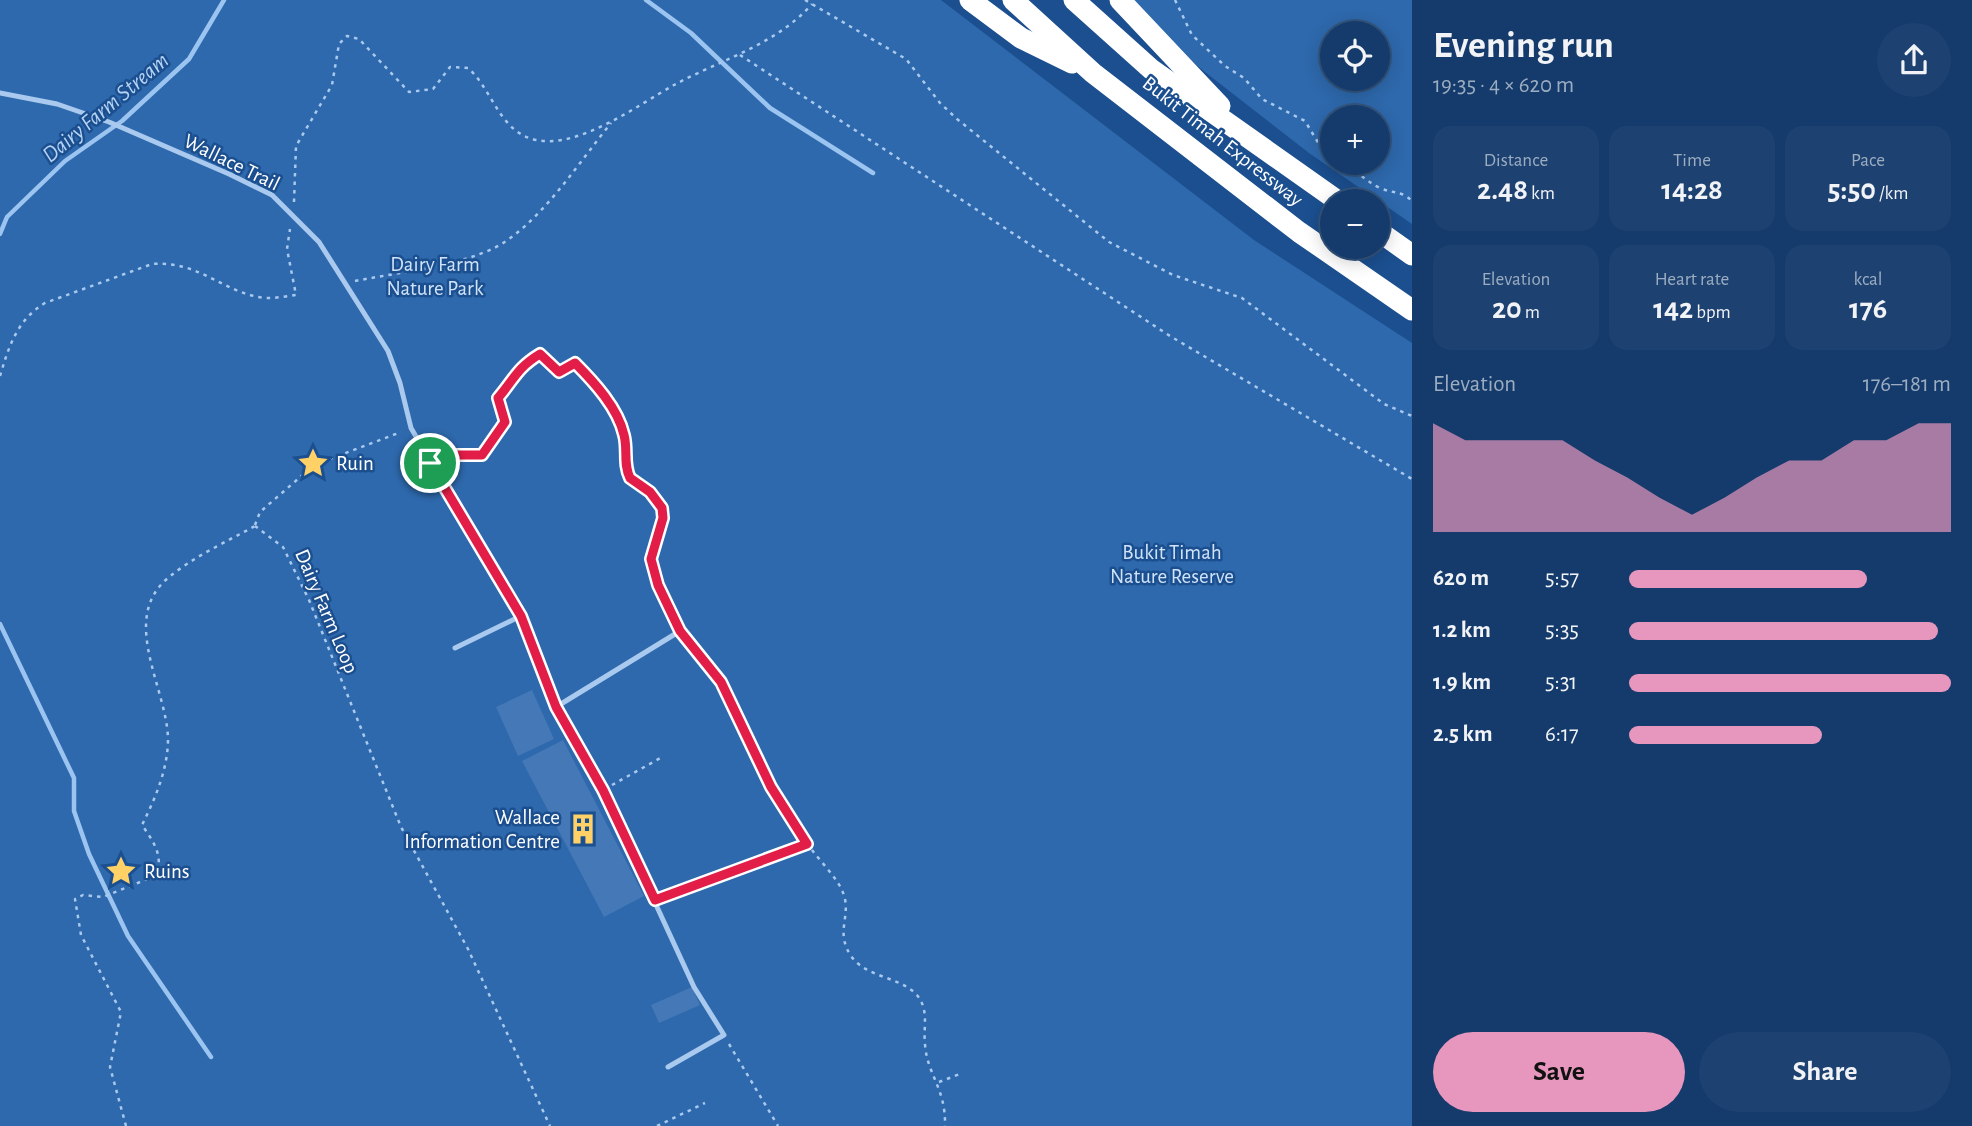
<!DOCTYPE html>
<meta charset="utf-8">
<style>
:root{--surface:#143b6b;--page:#1d4271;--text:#f1f3f6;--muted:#9dadc1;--line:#33557e;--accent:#e797bd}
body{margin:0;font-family:"Alegreya Sans",sans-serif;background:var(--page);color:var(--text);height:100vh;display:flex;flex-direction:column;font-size:26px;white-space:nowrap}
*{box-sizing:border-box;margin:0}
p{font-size:23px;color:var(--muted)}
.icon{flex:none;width:38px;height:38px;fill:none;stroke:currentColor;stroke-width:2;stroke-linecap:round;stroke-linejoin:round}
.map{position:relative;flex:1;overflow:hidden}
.side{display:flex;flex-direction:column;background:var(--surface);width:560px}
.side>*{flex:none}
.buttons{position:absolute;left:1320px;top:21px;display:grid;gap:14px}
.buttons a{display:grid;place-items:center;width:70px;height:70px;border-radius:50%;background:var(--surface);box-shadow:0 4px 18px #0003,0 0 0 2px var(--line);font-size:35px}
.pin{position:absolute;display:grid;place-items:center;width:60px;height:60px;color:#fff;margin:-30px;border:4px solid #fff;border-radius:50%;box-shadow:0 2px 7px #0007}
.round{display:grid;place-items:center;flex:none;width:74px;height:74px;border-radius:37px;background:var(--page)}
.headline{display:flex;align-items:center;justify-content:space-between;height:119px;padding:0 21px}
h1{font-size:38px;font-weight:700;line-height:52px}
.figures{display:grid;grid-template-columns:repeat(3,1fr);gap:10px;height:119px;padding:7px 21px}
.figures div{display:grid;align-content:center;border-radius:18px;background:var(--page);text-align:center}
.figures b{font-size:30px;font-weight:700}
.figures small{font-size:19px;font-weight:400}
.figures p{font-size:19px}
.chart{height:196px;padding:14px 21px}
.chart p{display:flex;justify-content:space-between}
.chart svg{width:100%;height:126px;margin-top:7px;fill:var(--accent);opacity:.7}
.cta{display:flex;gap:14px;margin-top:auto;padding:14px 21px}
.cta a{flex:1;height:80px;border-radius:42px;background:var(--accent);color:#111;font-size:28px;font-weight:700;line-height:80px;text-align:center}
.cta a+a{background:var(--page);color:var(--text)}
ul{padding:0 21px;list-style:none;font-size:23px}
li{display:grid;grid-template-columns:112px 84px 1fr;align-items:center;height:52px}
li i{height:18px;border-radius:9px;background:var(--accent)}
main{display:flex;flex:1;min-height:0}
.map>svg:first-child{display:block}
.green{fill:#2e69ad;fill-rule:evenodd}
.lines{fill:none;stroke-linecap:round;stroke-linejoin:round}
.stream{stroke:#9cc4f0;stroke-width:4.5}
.building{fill:#4478b7}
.path{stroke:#a9c9ee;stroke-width:2.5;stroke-dasharray:3.5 5;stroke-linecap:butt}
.service{stroke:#a9c9ee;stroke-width:5}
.motorway{stroke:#fff;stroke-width:21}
.route-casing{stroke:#fff;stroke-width:14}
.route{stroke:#e11d48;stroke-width:9}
.labels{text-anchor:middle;stroke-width:5;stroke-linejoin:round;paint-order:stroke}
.street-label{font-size:21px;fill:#fff;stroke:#1b4f8f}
.park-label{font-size:21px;fill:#cfe3fa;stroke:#1b4f8f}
.poi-label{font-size:21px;fill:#fff;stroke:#1b4f8f;text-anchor:start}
.water-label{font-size:23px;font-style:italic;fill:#b5d3f5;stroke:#1b4f8f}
</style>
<main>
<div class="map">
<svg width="1412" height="1126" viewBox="0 0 1412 1126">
<rect width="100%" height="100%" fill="#1b4f8f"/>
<g class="green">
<path d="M 0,0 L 941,0 L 1254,240 L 1412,343 L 1412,1126 L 0,1126 Z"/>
<path d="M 1130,0 L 1412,0 L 1412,224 L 1309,153 L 1196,65 ZM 1332,33 L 1377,33 L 1377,79 L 1332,79 ZM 1332,117 L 1377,117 L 1377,163 L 1332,163 Z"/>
</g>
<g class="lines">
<g class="stream">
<path d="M 646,0 L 691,33 L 770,108 L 873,173"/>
<path d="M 0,234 L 7,217 L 65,161 L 122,121 L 189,59 L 224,0"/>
<path d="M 0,624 L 74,778 L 74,811 L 89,854 L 128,936 L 211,1057"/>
</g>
</g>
<g class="building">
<path d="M 532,690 L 554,739 L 518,756 L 496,707 Z"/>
<path d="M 563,740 L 644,896 L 604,917 L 522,761 Z"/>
<path d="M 692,987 L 700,1005 L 659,1023 L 651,1005 Z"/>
</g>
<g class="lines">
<g class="path">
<path d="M 805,0 L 906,59 L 940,103 L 957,119 L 1109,242 L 1173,275 L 1242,298 L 1384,404 L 1412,416"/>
<path d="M 1175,0 L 1192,35 L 1225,66 L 1244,78 L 1262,99 L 1305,121 L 1319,144 L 1332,157"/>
<path d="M 740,55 L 1170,336 L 1412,479"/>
<path d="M 1340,163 C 1356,169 1365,181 1380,188 C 1393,194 1401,190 1412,201"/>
<path d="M 294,202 L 296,146 L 332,85 L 339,44 L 347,36 L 359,39 L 409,92 L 433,89 L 450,67 L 468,68 C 493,90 499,132 536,140 C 579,149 638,105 674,85 C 720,60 776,45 812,4"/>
<path d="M 355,281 C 400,272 448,268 490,250 C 537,229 579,162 611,123"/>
<path d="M 0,376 C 9,346 17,320 45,303 L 152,264 C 201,260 226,296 268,298 C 277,298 287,296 296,295 L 287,249 L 290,229"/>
<path d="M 442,459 L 482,455 L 505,422 L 498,398 L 520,367 L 540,354 L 559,372 L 575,363 L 597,386 L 624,432 L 630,478 C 640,490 657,492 661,508 C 667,526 652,544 652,562 C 652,583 669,604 677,623"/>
<path d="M 255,525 L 260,512 L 314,465 L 401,432"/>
<path d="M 255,526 L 283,547 L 309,600 L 401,827 L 468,949 L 550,1126"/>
<path d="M 686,638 L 721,682 L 771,787 L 803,836"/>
<path d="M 612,785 L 664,756"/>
<path d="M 812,850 C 823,865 841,881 845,899 C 849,920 836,933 851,956 C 867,978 897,976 915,993 C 930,1008 923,1026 925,1044 C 927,1075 946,1088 945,1126"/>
<path d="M 729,1044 L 778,1126"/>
<path d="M 939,1082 L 960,1074"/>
<path d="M 126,1126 L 110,1067 L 121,1012 L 81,935 L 75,899 L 83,895 L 103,897 L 155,876 C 165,857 153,841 142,825 C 155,799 168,769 168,739 C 167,688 119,619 168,578 C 193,557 226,542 255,526"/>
<path d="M 657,1126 L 705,1103"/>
</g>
<g class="service">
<path d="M 0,93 L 57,104 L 109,122 L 229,174 L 272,195 L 319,242 L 388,351 L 400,383 L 411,428 L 521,616 L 556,707 L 603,790 L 694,987 L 724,1035 L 668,1067"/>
<path d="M 455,648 L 521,616"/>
<path d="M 556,707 L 680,631"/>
<path d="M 655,900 L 807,844"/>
</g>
<g class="motorway">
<path d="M 970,0 L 1021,38 L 1072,63"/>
<path d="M 1013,0 L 1093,73 L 1299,232 L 1412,310"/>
<path d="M 1074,0 L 1151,69 L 1338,201"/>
<path d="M 1120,0 L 1220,106"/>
<path d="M 1377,230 L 1412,255"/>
</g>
</g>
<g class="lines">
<g class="route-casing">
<path id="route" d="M 540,354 L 559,372 L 575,363 C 594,382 618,408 624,435 C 628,450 623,464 630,478 L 650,492 L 662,508 L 663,518 L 651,559 L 658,585 L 680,631 L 721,682 L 771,787 L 807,844 L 655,900 L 603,790 L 556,707 L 521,616 L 430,463 L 455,455 L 482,455 L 505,422 L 498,398 C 515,378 517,368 540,354 Z"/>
</g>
<use href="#route" class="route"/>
</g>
<defs>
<g id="sight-bare" transform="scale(2.415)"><path d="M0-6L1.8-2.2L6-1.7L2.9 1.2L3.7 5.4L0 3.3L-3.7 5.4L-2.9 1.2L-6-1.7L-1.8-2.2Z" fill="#ffd166" stroke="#1b4f8f" stroke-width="2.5" paint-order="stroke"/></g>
<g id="building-bare" transform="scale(2.415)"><path d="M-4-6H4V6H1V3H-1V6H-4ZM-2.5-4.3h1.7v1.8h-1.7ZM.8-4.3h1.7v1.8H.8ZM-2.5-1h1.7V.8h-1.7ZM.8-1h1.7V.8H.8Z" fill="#ffd166" stroke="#1b4f8f" stroke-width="2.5" paint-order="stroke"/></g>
</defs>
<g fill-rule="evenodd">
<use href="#sight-bare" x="313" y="463"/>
<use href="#building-bare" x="583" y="829"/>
<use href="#sight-bare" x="121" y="871"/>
</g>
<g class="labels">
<g class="street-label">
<text transform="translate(1223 141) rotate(38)" y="7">Bukit Timah Expressway</text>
<text transform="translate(232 162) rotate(26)" y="7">Wallace Trail</text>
<text transform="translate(327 611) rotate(67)" y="7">Dairy Farm Loop</text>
</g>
<g class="park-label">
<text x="435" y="271">Dairy Farm<tspan x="435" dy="24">Nature Park</tspan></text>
<text x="1172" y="559">Bukit Timah<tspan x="1172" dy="24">Nature Reserve</tspan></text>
</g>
<g class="poi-label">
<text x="336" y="470">Ruin</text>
<text x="560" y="824" text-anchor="end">Wallace<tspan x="560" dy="24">Information Centre</tspan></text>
<text x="144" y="878">Ruins</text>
</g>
<g class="water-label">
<text transform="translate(105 107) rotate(-40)" y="8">Dairy Farm Stream</text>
</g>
</g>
</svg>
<div class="buttons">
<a><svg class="icon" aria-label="locate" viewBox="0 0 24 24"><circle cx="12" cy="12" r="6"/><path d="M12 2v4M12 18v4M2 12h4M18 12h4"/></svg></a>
<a>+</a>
<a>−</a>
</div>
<div class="pin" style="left:430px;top:463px;background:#1e9e55"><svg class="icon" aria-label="arrive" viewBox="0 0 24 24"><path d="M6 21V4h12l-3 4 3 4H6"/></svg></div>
</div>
<section class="side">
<div class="headline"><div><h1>Evening run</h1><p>19:35 · 4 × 620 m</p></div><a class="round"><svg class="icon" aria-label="share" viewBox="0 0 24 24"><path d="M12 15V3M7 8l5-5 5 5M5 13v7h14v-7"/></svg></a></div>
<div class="figures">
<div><p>Distance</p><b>2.48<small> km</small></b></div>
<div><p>Time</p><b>14:28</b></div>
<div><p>Pace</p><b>5:50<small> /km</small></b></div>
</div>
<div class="figures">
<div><p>Elevation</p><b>20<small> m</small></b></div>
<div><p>Heart rate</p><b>142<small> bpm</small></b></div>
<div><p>kcal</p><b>176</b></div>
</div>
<div class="chart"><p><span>Elevation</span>176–181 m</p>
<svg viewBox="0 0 160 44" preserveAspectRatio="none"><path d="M0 44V6L10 12L20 12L30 12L40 12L50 19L60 25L70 32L80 38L90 32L100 25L110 19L120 19L130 12L140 12L150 6L160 6V44z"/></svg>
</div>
<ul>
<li><b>620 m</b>5:57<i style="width:74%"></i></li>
<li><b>1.2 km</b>5:35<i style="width:96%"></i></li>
<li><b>1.9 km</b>5:31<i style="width:100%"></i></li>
<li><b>2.5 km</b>6:17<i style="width:60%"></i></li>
</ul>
<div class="cta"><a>Save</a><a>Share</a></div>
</section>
</main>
